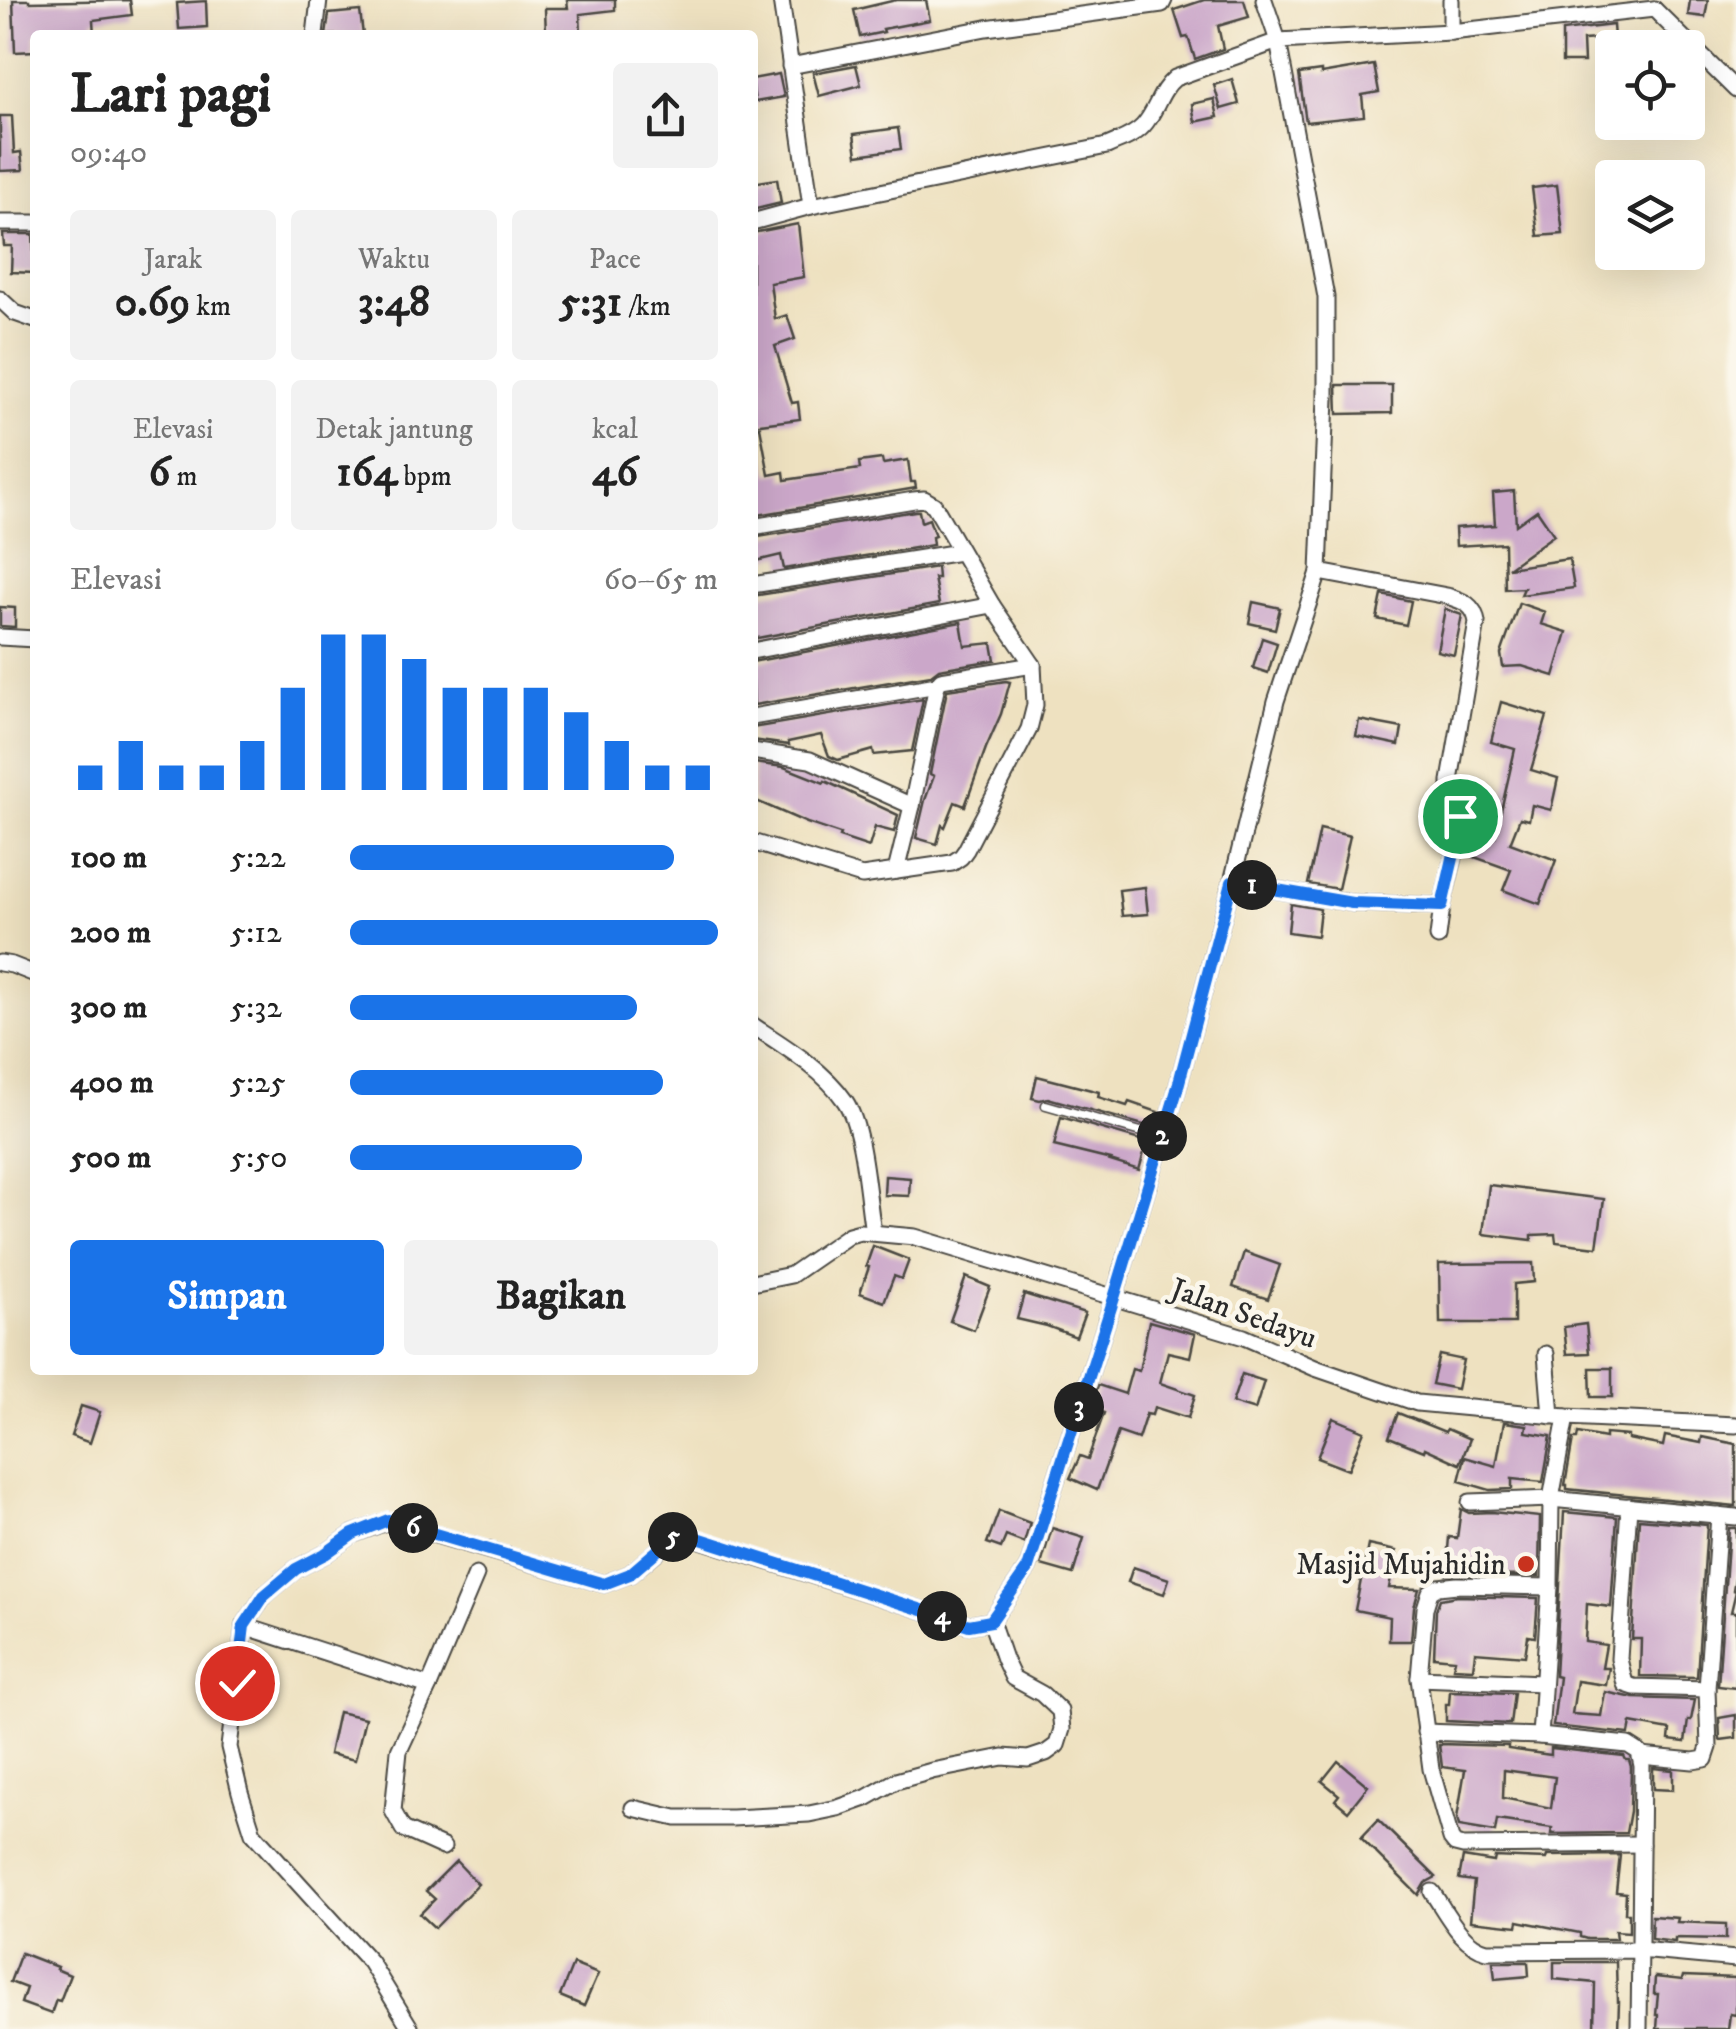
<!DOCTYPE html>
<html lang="id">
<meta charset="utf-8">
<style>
:root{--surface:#fff;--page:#f2f2f2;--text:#222;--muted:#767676;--accent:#1a73e8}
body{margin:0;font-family:"IM FELL DW Pica",serif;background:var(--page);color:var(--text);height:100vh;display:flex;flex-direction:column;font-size:38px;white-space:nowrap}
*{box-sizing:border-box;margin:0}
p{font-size:32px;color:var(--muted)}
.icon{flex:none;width:55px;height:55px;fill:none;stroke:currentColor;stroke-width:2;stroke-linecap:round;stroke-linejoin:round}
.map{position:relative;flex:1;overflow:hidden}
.drawer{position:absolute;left:30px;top:30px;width:728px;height:1345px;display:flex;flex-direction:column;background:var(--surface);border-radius:10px;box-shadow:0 10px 40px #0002}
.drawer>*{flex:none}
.fabs{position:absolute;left:1595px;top:30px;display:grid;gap:20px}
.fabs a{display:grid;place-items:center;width:110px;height:110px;border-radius:10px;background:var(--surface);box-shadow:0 10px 40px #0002;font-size:50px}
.pin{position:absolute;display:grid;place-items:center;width:85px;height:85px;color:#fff;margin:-42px;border:5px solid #fff;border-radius:50%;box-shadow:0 2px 10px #0007}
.km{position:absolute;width:50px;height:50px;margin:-25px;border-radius:50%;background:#222;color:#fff;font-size:28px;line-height:50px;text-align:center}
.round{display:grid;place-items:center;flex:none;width:105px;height:105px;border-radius:10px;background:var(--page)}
.head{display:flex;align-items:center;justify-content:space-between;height:170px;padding:0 40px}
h1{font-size:55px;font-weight:700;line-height:75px}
.metrics{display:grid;grid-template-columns:repeat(3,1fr);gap:15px;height:170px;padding:10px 40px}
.metrics div{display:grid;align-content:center;border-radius:10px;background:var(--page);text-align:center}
.metrics b{font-size:42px;font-weight:700}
.metrics small{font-size:28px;font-weight:400}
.metrics p{font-size:28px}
.chart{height:280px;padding:20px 40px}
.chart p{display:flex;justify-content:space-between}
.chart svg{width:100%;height:180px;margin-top:10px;stroke:var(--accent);stroke-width:6}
.button{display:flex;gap:20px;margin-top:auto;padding:20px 40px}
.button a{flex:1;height:115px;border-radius:10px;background:var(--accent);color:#fff;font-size:40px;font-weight:700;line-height:115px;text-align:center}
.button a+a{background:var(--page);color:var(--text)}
ul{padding:0 40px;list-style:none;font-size:32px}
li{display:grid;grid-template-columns:160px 120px 1fr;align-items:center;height:75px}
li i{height:25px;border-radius:12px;background:var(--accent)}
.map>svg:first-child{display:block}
.building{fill:#cba7c9;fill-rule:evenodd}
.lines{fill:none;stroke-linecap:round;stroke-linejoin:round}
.lane-casing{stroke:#484641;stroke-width:11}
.street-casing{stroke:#484641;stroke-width:19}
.lane{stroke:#fff;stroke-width:8}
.street{stroke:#fff;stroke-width:15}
.route-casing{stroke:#fff;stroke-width:20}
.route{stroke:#1a73e8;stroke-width:12}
.poi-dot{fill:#c8321e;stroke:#fbf7ec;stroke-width:4}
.labels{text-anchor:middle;stroke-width:9;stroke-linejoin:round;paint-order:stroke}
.street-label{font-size:30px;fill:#2b2b2b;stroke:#fbf7ec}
.poi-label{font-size:30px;fill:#2b2b2b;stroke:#fbf7ec;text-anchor:end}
</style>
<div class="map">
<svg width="1736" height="2029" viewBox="0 0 1736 2029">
<rect width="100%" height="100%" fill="#fbf7ec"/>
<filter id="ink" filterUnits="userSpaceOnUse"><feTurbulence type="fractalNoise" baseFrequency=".01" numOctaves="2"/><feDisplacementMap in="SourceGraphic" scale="20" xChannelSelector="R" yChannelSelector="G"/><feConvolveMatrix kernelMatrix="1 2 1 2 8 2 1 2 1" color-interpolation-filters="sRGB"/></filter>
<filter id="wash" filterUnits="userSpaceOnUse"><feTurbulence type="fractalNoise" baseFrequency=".0048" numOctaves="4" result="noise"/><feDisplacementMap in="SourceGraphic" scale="40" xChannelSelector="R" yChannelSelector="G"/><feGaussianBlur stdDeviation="2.25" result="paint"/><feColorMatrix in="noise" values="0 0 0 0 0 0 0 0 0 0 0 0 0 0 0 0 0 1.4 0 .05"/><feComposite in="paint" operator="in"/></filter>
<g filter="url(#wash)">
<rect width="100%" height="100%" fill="#eee1c0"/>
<g id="blocks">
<g class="building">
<path d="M 13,0 L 29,0 L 29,2 L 130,0 L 132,15 L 93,20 L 94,35 L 35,35 L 35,51 L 15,52 Z"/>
<path d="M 567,0 L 615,0 L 615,10 L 580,14 L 581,35 L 546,35 L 545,8 L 568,8 Z"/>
<path d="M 896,0 L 926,0 L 930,20 L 883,29 L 884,32 L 860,37 L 854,10 Z"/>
<path d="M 1204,0 L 1244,0 L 1249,17 L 1218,26 L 1223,49 L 1195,59 L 1188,37 L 1183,38 L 1174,10 Z"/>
<path d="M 1690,0 L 1708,0 L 1705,17 L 1688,15 Z"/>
<path d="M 206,1 L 207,27 L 179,29 L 177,3 Z"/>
<path d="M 360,11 L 363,35 L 326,35 L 329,14 Z"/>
<path d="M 1613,25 L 1614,38 L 1583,40 L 1584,62 L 1562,62 L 1562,31 Z"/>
<path d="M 856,65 L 861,85 L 819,96 L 813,73 Z"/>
<path d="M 1374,65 L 1379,92 L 1362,95 L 1364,116 L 1306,122 L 1299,74 L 1321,71 L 1321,74 Z"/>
<path d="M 779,74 L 784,97 L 755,102 L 752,79 Z"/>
<path d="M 1232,79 L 1239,104 L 1221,109 L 1214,85 Z"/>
<path d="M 1214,99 L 1218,117 L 1195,122 L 1192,104 Z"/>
<path d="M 0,116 L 12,116 L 14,153 L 21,152 L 23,170 L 0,171 Z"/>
<path d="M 898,128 L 901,149 L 857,155 L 854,134 Z"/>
<path d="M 777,179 L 781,203 L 752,210 L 752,183 Z"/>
<path d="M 1557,185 L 1563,234 L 1538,236 L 1532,188 Z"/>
<path d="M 798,224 L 804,277 L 770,283 L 775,319 L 787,315 L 795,339 L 775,346 L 792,403 L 798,402 L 800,419 L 752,425 L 752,233 Z"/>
<path d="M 3,234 L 33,234 L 35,273 L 11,272 L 12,246 L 4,246 Z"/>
<path d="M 1337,385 L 1392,385 L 1392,413 L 1338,414 Z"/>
<path d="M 760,427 L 769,475 L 784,472 L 785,480 L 860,469 L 859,462 L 882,459 L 883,464 L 908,460 L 911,482 L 915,482 L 916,488 L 752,516 L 752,428 Z"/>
<path d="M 1514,491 L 1516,525 L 1537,510 L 1554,535 L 1508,568 L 1569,559 L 1574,588 L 1521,595 L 1524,588 L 1505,589 L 1504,543 L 1456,546 L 1455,528 L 1495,525 L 1493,493 Z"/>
<path d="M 915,511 L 919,511 L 921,522 L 929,519 L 935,536 L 932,537 L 933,545 L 784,569 L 781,555 L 752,562 L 752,538 Z"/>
<path d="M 937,567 L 938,578 L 934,578 L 939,604 L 752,639 L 752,596 Z"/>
<path d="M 1382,595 L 1411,601 L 1406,625 L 1377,619 Z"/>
<path d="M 1253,602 L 1280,608 L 1275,629 L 1249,623 Z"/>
<path d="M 1519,603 L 1545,612 L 1541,624 L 1567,632 L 1554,676 L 1522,666 L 1503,667 L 1501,654 Z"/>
<path d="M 0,607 L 15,608 L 15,627 L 0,626 Z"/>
<path d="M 1445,609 L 1462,615 L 1454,655 L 1437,651 Z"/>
<path d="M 961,622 L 965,646 L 992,643 L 995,660 L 939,669 L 931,675 L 754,705 L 752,662 Z"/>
<path d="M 1262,638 L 1277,643 L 1268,673 L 1253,668 Z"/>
<path d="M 1006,681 L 1010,682 L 1001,714 L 986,748 L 965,806 L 955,802 L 945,827 L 942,825 L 937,844 L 916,838 L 925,800 L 934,776 L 930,774 L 947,690 Z"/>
<path d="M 923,699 L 912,751 L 874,755 L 873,750 L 838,760 L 829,756 L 821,735 L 788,742 L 789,745 L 752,740 L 752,728 Z"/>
<path d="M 1501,702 L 1547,716 L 1531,770 L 1558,778 L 1551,810 L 1532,805 L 1529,820 L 1520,818 L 1510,843 L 1556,860 L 1540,904 L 1503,890 L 1511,870 L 1466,854 L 1474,830 L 1495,837 L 1515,749 L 1491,742 Z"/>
<path d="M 1359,720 L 1402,728 L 1399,745 L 1356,736 Z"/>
<path d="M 754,763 L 784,767 L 824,783 L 825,781 L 898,815 L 894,832 L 875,827 L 869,847 L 839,837 L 840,834 L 807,823 L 752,799 Z"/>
<path d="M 1320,829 L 1350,836 L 1338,889 L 1308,884 Z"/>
<path d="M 1145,887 L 1148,914 L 1122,916 L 1119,890 Z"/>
<path d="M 1291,904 L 1320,909 L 1317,936 L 1288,932 Z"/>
<path d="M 1037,1076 L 1099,1092 L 1098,1097 L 1127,1106 L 1129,1102 L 1158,1112 L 1154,1128 L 1048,1098 L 1040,1100 L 1032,1098 Z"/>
<path d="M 1061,1117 L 1147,1142 L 1139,1170 L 1110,1161 L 1111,1160 L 1054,1146 Z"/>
<path d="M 885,1176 L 910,1178 L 909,1196 L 884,1195 Z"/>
<path d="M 1489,1185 L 1604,1199 L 1597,1247 L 1556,1242 L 1555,1234 L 1532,1235 L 1532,1240 L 1483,1234 Z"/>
<path d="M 873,1246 L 909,1260 L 902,1279 L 894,1276 L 884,1302 L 860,1293 L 869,1267 L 866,1266 Z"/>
<path d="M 1244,1252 L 1280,1265 L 1268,1299 L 1233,1287 Z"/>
<path d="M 1533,1263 L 1534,1282 L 1514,1284 L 1514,1323 L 1440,1323 L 1439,1264 Z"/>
<path d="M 966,1277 L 990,1287 L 974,1330 L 950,1321 Z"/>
<path d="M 1024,1294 L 1085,1313 L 1076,1337 L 1047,1326 L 1017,1319 Z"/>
<path d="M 1149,1321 L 1195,1334 L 1190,1357 L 1168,1352 L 1160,1383 L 1195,1395 L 1188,1418 L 1154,1407 L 1152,1415 L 1146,1414 L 1138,1439 L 1118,1432 L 1097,1490 L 1070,1478 L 1080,1456 L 1088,1459 L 1104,1413 L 1091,1408 L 1098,1385 L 1125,1394 L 1132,1369 L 1139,1371 Z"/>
<path d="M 1586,1324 L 1589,1353 L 1567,1354 L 1564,1327 Z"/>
<path d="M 1439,1355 L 1463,1360 L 1457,1389 L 1432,1384 Z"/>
<path d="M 1590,1368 L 1612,1368 L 1612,1397 L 1591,1397 Z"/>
<path d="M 1242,1374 L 1264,1381 L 1255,1410 L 1232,1403 Z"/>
<path d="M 81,1406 L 100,1412 L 90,1443 L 71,1436 Z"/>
<path d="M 1398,1413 L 1445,1432 L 1447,1429 L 1470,1439 L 1460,1464 L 1425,1448 L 1424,1451 L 1389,1437 Z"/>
<path d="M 1333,1418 L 1364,1431 L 1348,1470 L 1317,1458 Z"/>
<path d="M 1504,1422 L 1527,1425 L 1526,1432 L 1551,1436 L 1543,1482 L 1512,1479 L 1512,1489 L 1490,1490 L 1459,1481 L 1465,1457 L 1496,1466 Z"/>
<path d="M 1578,1433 L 1605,1438 L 1605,1434 L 1628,1436 L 1628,1439 L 1663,1446 L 1665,1436 L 1701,1443 L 1702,1437 L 1736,1444 L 1736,1506 L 1567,1489 L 1567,1485 L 1565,1485 L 1573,1439 L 1577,1439 Z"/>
<path d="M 1461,1509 L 1469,1513 L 1492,1512 L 1540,1517 L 1539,1576 L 1446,1575 L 1449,1537 L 1457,1538 Z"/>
<path d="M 999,1511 L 1030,1523 L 1024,1543 L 1006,1536 L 1001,1548 L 987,1543 Z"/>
<path d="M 1564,1512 L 1617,1517 L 1611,1607 L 1587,1604 L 1585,1642 L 1606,1645 L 1602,1668 L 1609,1668 L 1606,1685 L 1577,1681 L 1572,1714 L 1601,1716 L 1605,1692 L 1634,1698 L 1695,1700 L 1691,1720 L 1688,1720 L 1685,1742 L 1669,1740 L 1670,1730 L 1631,1723 L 1629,1734 L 1553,1726 L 1559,1677 L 1555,1676 Z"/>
<path d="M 1639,1519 L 1707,1525 L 1697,1677 L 1640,1676 L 1641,1639 L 1632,1639 Z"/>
<path d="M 1052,1528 L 1084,1538 L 1073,1574 L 1041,1565 Z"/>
<path d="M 1729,1528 L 1736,1528 L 1736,1572 L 1733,1590 L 1736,1591 L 1731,1612 L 1736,1612 L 1736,1688 L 1718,1686 Z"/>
<path d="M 1368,1545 L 1396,1551 L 1389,1588 L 1419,1589 L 1414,1607 L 1411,1641 L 1389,1641 L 1390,1617 L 1355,1610 Z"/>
<path d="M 1133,1567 L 1169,1579 L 1164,1594 L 1128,1582 Z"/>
<path d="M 1457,1596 L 1538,1598 L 1535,1637 L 1528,1636 L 1525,1656 L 1475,1652 L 1473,1669 L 1453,1668 L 1455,1659 L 1434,1657 L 1436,1610 L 1440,1599 Z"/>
<path d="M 1450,1691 L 1514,1693 L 1510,1724 L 1446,1721 L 1446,1704 L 1449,1704 Z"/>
<path d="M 338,1712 L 365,1718 L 355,1760 L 329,1754 Z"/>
<path d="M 1736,1715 L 1736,1738 L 1720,1740 L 1719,1718 Z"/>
<path d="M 1439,1744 L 1508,1746 L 1508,1749 L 1551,1755 L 1551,1748 L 1624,1756 L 1626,1760 L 1629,1760 L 1631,1767 L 1630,1811 L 1626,1833 L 1551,1834 L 1552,1828 L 1497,1820 L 1495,1832 L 1459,1826 L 1457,1818 L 1465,1770 L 1442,1767 ZM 1504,1770 L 1555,1777 L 1551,1808 L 1503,1798 Z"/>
<path d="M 1338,1761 L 1368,1786 L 1348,1811 L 1335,1800 L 1339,1795 L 1322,1781 Z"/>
<path d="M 1653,1768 L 1673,1770 L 1673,1790 L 1653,1789 Z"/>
<path d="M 1378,1820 L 1436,1877 L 1425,1883 L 1418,1895 L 1361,1838 Z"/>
<path d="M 1620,1855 L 1616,1892 L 1626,1893 L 1625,1913 L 1629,1913 L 1629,1932 L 1615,1931 L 1616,1939 L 1587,1939 L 1580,1937 L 1580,1933 L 1518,1921 L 1517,1926 L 1470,1921 L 1474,1881 L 1459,1879 L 1463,1857 L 1494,1862 L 1495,1857 L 1546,1859 L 1547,1856 Z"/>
<path d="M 456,1861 L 478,1884 L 435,1928 L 420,1914 L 435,1899 L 426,1891 Z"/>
<path d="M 1652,1916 L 1678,1918 L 1677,1922 L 1726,1924 L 1726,1939 L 1675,1938 L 1675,1942 L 1651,1939 Z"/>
<path d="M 21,1953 L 57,1967 L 56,1969 L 70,1975 L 60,2001 L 56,2000 L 51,2014 L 21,2003 L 26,1988 L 10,1982 Z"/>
<path d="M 1493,1962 L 1528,1962 L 1529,1976 L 1495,1979 Z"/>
<path d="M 1554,1962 L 1616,1962 L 1617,2002 L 1619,2002 L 1618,2029 L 1594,2029 L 1595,1983 L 1554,1979 Z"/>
<path d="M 573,1964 L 598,1974 L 584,2006 L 560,1996 Z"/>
<path d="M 1683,1976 L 1736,1978 L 1736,2015 L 1730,2014 L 1728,2029 L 1657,2029 L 1658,2015 L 1656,2015 L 1658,1994 L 1654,1994 L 1655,1977 L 1682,1980 Z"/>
</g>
</g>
</g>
<g filter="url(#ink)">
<use href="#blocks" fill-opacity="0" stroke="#484641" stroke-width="2.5"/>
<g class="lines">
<g class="lane-casing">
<path id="lane" d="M 1046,1105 L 1162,1138"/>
</g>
<g class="street-casing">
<g id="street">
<path d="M 1451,0 L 1451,32"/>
<path d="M 1654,9 L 1736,90"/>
<path d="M 315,35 L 319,0"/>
<path d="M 790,66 L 986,28 L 1162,4 L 1164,0"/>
<path d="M 811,206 L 1107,146 C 1120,140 1134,136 1143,126 C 1157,111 1159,91 1175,78 L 1278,41 L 1264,0"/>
<path d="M 752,222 L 811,206 L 781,0"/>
<path d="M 0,223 L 35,223"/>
<path d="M 0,299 L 15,313 L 35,320"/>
<path d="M 752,527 L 914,500 L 924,499 L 934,505 L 992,605 L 1033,665 L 1035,705 L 1029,729 L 966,850 L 961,857 L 952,863 L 862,876 L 752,842"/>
<path d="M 1319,572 L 1447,596 C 1463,601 1474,604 1477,622 L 1450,781 L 1450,801 L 1460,816 L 1461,828 L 1442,906 L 1438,937"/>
<path d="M 752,585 L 960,552"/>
<path d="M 0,637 L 35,639"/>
<path d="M 752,651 L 992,605"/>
<path d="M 752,717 L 937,685"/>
<path d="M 752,751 L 810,760 L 912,806"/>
<path d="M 896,871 L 912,806 L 937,685 L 941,680 L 1033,665"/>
<path d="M 1232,882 L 1352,903 L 1442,906"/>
<path d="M 0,963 L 12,965 L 35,974"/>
<path d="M 752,1025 C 784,1046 823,1069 845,1101 C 864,1129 867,1197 873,1232"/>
<path d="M 752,1283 L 791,1275 L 849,1235 L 860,1232 L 915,1237 L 1244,1337 L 1315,1368 L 1417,1403 L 1566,1417 L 1736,1425"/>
<path d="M 1546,1354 L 1551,1416"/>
<path d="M 1470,1502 L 1551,1499 L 1736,1517"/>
<path d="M 1629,1506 L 1619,1659 L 1625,1684 L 1634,1687 L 1707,1689 L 1719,1515"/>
<path d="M 1550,1587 L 1457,1585 L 1438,1587 L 1430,1592 L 1425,1608 L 1419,1678 L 1431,1769 L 1451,1839 L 1455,1844 L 1463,1846 L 1641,1844"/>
<path d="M 244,1626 L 429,1686 L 399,1751 L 393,1811 L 403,1829 L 443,1847"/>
<path d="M 1419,1678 L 1542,1683"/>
<path d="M 429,1686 L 476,1575"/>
<path d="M 1425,1732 L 1540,1736 L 1628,1745 L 1639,1752 L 1642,1766 L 1639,2029"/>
<path d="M 1540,1736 L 1550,1587 L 1551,1499 L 1566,1417"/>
<path d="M 1641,1756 L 1693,1761 L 1705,1759 L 1709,1747 L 1707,1689"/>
<path d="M 633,1808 L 676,1818 L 732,1818 L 809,1814 L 838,1808 L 866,1798 L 896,1781 L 932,1771 L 1003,1757 L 1028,1759 L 1046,1753 L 1057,1745 L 1062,1729 L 1060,1711 L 1042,1694 L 1013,1678 L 1004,1659 L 991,1621"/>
<path d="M 1432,1892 C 1446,1912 1461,1945 1487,1951 L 1640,1950 L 1736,1959"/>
<path d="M 411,2029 L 370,1962 L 253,1833 L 240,1792 L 229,1747 L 244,1626 L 264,1596 L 296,1569 L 325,1554 L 353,1534 L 388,1521 L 604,1584 L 630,1574 L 679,1533 L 969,1625 L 991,1621 L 1028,1568 L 1114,1298 L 1177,1090 L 1232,882 L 1276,701 L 1319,572 L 1326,398 L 1326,297 L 1278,41 L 1451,32 L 1654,9"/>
</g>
</g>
<use href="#lane" class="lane"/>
<use href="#street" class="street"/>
</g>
</g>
<g class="lines" filter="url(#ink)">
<g class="route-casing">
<path id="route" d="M 237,1683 L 244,1626 L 264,1596 L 296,1569 L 325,1554 L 353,1534 L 388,1520 L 604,1584 L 630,1574 L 679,1532 L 969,1625 L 991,1621 L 1028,1568 L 1114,1298 L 1177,1090 L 1232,882 L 1352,903 L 1442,906 L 1460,828 L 1460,816"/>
</g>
<use href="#route" class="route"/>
</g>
<circle class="poi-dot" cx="1526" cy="1564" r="10"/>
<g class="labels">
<g class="street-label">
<text transform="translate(1244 1313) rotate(20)" y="10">Jalan Sedayu</text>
</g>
<g class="poi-label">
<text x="1506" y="1574">Masjid Mujahidin</text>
</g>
</g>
</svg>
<div class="fabs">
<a><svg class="icon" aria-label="locate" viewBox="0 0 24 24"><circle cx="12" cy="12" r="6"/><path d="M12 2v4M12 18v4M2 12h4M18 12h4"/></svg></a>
<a><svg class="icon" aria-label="layers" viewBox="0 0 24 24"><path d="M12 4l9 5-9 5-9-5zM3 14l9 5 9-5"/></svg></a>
</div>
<div class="pin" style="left:1460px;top:816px;background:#1e9e55"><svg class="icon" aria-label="arrive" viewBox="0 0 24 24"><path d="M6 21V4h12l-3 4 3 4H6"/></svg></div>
<div class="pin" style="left:237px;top:1683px;background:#d93025"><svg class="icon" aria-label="check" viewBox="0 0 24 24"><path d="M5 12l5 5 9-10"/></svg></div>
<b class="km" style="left:1252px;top:885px">1</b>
<b class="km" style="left:1162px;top:1136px">2</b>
<b class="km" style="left:1079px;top:1407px">3</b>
<b class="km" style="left:942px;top:1616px">4</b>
<b class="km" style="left:673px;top:1537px">5</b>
<b class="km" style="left:413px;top:1528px">6</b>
<section class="drawer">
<div class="head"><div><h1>Lari pagi</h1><p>09:40</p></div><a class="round"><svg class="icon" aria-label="share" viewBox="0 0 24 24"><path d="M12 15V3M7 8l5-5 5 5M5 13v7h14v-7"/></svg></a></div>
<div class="metrics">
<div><p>Jarak</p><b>0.69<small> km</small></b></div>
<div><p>Waktu</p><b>3:48</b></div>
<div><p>Pace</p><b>5:31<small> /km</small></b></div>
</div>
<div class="metrics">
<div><p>Elevasi</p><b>6<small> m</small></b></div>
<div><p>Detak jantung</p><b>164<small> bpm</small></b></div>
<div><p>kcal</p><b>46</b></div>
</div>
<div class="chart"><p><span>Elevasi</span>60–65 m</p>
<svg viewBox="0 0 160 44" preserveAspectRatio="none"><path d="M5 44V38M15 44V32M25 44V38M35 44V38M45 44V32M55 44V19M65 44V6M75 44V6M85 44V12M95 44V19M105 44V19M115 44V19M125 44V25M135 44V32M145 44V38M155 44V38"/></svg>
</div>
<ul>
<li><b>100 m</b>5:22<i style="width:88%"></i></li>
<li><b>200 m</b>5:12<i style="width:100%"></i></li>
<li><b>300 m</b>5:32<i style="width:78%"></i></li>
<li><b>400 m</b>5:25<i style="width:85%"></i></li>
<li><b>500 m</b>5:50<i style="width:63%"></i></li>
</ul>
<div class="button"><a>Simpan</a><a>Bagikan</a></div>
</section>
</div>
